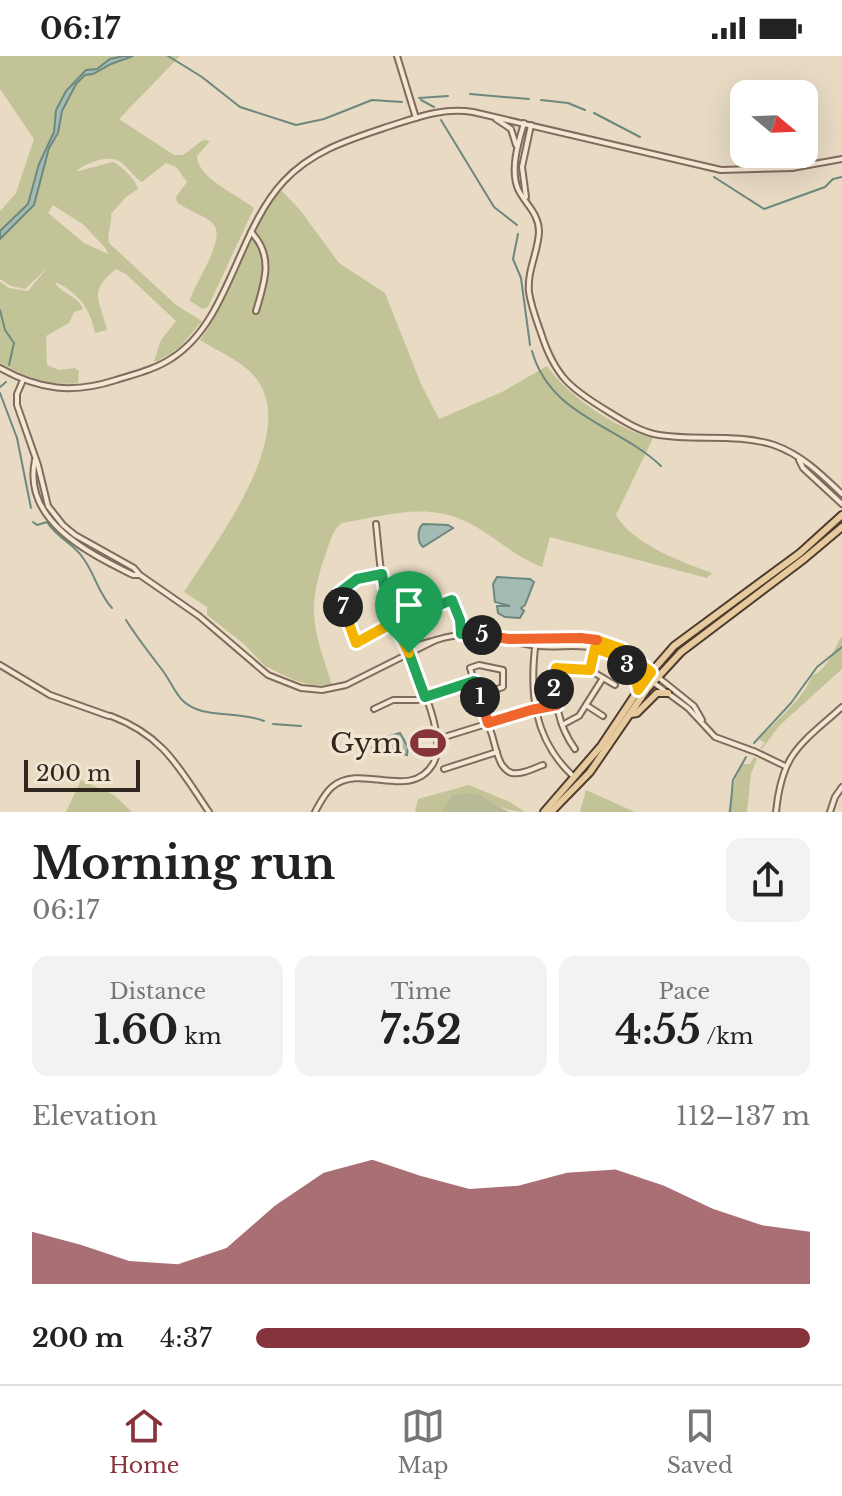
<!DOCTYPE html>
<meta charset="utf-8">
<style>
:root{--surface:#fff;--page:#f2f2f2;--text:#222;--muted:#767676;--line:#e0e0e0;--accent:#87333b}
body{margin:0;font-family:"Libre Baskerville",serif;background:var(--page);color:var(--text);height:100vh;display:flex;flex-direction:column;font-size:30px;white-space:nowrap}
*{box-sizing:border-box;margin:0}
p{font-size:26px;color:var(--muted)}
.icon{flex:none;width:44px;height:44px;fill:none;stroke:currentColor;stroke-width:2;stroke-linecap:round;stroke-linejoin:round}
.map{position:relative;height:756px;overflow:hidden}
.sheet{display:flex;flex-direction:column;background:var(--surface);flex:1}
.sheet>*{flex:none}
.needle{width:52px;rotate:109deg}
.tools{position:absolute;left:730px;top:24px;display:grid;gap:16px}
.tools a{display:grid;place-items:center;width:88px;height:88px;border-radius:16px;background:var(--surface);box-shadow:0 8px 32px #0002;font-size:40px}
.scale{position:absolute;left:24px;bottom:20px;width:116px;box-sizing:border-box;padding-left:8px;border:4px solid #31261e;border-top:0;font-size:22px;line-height:28px;white-space:nowrap;color:#31261e;-webkit-text-stroke:6px #f0e5d1;paint-order:stroke}
.pin{position:absolute;display:grid;place-items:center;width:68px;height:68px;color:#fff;margin:-82px -34px;border-radius:50% 50% 50% 0;rotate:-45deg;box-shadow:0 0 8px #0007}
.pin .icon{rotate:45deg}
.km{position:absolute;width:40px;height:40px;margin:-20px;border-radius:50%;background:#222;color:#fff;font-size:22px;line-height:40px;text-align:center}
.round{display:grid;place-items:center;flex:none;width:84px;height:84px;border-radius:16px;background:var(--page)}
.headline{display:flex;align-items:center;justify-content:space-between;height:136px;padding:0 32px}
h1{font-size:44px;font-weight:700;line-height:60px}
.stats{display:grid;grid-template-columns:repeat(3,1fr);gap:12px;height:136px;padding:8px 32px}
.stats div{display:grid;align-content:center;border-radius:16px;background:var(--page);text-align:center}
.stats b{font-size:40px;font-weight:700}
.stats small{font-size:22px;font-weight:400}
.stats p{font-size:22px}
.chart{height:224px;padding:16px 32px}
.chart p{display:flex;justify-content:space-between}
.chart svg{width:100%;height:144px;margin-top:8px;fill:var(--accent);opacity:.7}
ul{padding:0 32px;list-style:none;font-size:26px}
li{display:grid;grid-template-columns:128px 96px 1fr;align-items:center;height:60px}
li i{height:20px;border-radius:10px;background:var(--accent)}
.status{display:flex;justify-content:space-between;align-items:center;height:56px;padding:0 40px;background:var(--surface);direction:ltr}
.status svg{height:22px;fill:currentColor}
.tabs{display:flex;justify-content:space-around;align-items:center;height:112px;border-top:2px solid var(--line);background:var(--surface);font-size:22px;color:var(--muted)}
.tabs a{display:grid;justify-items:center;gap:4px}
.tabs .active{color:var(--accent)}
.map>svg:first-child{display:block}
.green{fill:#c2c498;fill-rule:evenodd}
.cemetery{fill:#b8ba97}
.water{fill:#a4bbb3;stroke:#6d887f;stroke-width:2}
.lines{fill:none;stroke-linecap:round;stroke-linejoin:round}
.stream{stroke:#6d887f;stroke-width:2}
.minor-casing{stroke:#806c5c;stroke-width:8}
.major-casing{stroke:#4e3b30;stroke-width:10}
.minor{stroke:#f4e8d5;stroke-width:4}
.major{stroke:#e7cb9f;stroke-width:6}
.split-1-casing{stroke:#fff;stroke-width:16}
.split-2-casing{stroke:#fff;stroke-width:16}
.split-3-casing{stroke:#fff;stroke-width:16}
.split-4-casing{stroke:#fff;stroke-width:16}
.split-5-casing{stroke:#fff;stroke-width:16}
.split-6-casing{stroke:#fff;stroke-width:16}
.split-7-casing{stroke:#fff;stroke-width:16}
.split-8-casing{stroke:#fff;stroke-width:16}
.split-1{stroke:#22a559;stroke-width:10}
.split-2{stroke:#f0652b;stroke-width:10}
.split-3{stroke:#f5b400;stroke-width:10}
.split-4{stroke:#f5b400;stroke-width:10}
.split-5{stroke:#f0652b;stroke-width:10}
.split-6{stroke:#22a559;stroke-width:10}
.split-7{stroke:#22a559;stroke-width:10}
.split-8{stroke:#f5b400;stroke-width:10}
.labels{text-anchor:middle;stroke-width:7;stroke-linejoin:round;paint-order:stroke}
.poi-label{font-size:28px;fill:#31261e;stroke:#f0e5d1;text-anchor:end}
</style>
<div class="status"><b>06:17</b><svg viewBox="0 0 49 12"><path d="M0 12V9h3v3zM5 12V6h3v6zM10 12V3h3v9zM15 12V0h3v12zM26 1h20v11H26zM47 4h2v5h-2z"/></svg></div>
<div class="map">
<svg width="842" height="756" viewBox="0 0 842 756">
<rect width="100%" height="100%" fill="#e8dac3"/>
<g class="green">
<path d="M 0,0 L 180,0 L 119,63 L 174,99 L 183,99 L 203,84 L 210,85 L 197,100 C 197,122 238,139 254,152 L 208,251 L 203,253 L 190,245 C 193,229 226,185 214,169 C 209,161 186,154 177,146 L 176,141 L 187,126 L 176,111 L 166,107 L 142,126 C 134,121 130,114 123,108 C 111,96 86,107 75,116 L 113,106 C 122,110 136,124 138,133 L 126,141 L 111,158 C 113,167 106,177 109,187 L 176,249 L 202,265 L 180,291 L 158,305 L 154,305 L 161,284 L 176,265 L 126,218 L 116,213 C 87,237 100,243 107,274 L 95,277 C 90,252 78,236 55,226 C 60,238 78,239 83,253 L 74,256 L 69,267 L 46,280 L 47,309 L 59,314 L 75,312 L 79,315 L 78,327 C 49,331 24,320 0,307 L 0,226 L 9,232 L 28,235 L 47,212 L 25,233 L 11,230 L 0,223 L 0,155 L 16,137 L 34,83 L 0,33 ZM 53,149 L 84,169 L 106,193 L 108,198 L 84,187 L 48,157 Z"/>
<path d="M 281,134 L 300,154 L 339,207 L 385,237 L 421,328 L 439,363 L 502,336 L 547,310 C 569,341 616,373 653,382 L 616,459 C 632,488 682,506 712,517 L 707,522 L 550,481 L 542,511 C 512,500 490,475 460,463 C 423,447 380,461 342,467 C 332,474 329,489 325,500 C 305,556 315,575 332,629 L 311,629 L 294,624 L 265,610 L 244,588 L 207,559 L 207,551 L 184,536 C 215,487 301,377 255,321 C 242,305 217,295 200,284 C 234,238 244,178 281,134 Z"/>
<path d="M 842,580 L 842,613 L 779,670 L 762,693 L 760,692 L 765,687 L 759,683 C 776,665 804,642 812,620 C 828,613 833,594 842,580 Z"/>
<path d="M 754,701 L 757,703 L 751,718 L 747,756 L 728,756 L 735,724 L 742,708 L 750,708 Z"/>
<path d="M 81,724 L 114,739 L 132,756 L 66,756 Z"/>
<path d="M 469,729 L 510,746 L 525,756 C 492,756 486,732 452,739 L 441,756 L 415,756 L 418,743 Z"/>
<path d="M 586,734 L 635,756 L 580,756 Z"/>
</g>
<path class="cemetery" d="M 464,737 L 477,738 L 509,756 L 441,756 L 452,739 Z"/>
<g class="water">
<path d="M 124,0 L 133,0 L 111,8 L 93,18 L 85,19 L 76,28 L 62,55 L 58,77 L 49,92 L 34,149 L 0,183 L 0,175 L 28,148 L 39,108 L 54,76 L 56,54 L 66,35 L 86,14 L 97,13 L 110,3 Z"/>
<path d="M 423,468 L 448,469 L 453,472 L 423,491 C 417,486 417,473 423,468 Z"/>
<path d="M 497,521 L 530,523 L 534,526 L 525,549 L 521,552 L 524,555 L 520,562 L 505,561 L 498,557 L 497,550 L 510,550 L 495,546 L 493,528 Z"/>
<path d="M 400,677 L 408,691 L 407,699 L 372,693 L 374,685 Z"/>
</g>
<g class="lines">
<g class="stream">
<path d="M 168,0 L 202,21 L 240,51 L 296,69 L 324,63 L 372,44 L 402,46"/>
<path d="M 470,38 L 529,43"/>
<path d="M 419,42 L 448,40"/>
<path d="M 421,44 L 434,51"/>
<path d="M 541,44 L 568,47 L 585,54"/>
<path d="M 594,57 L 640,81"/>
<path d="M 441,64 L 494,151 L 517,169"/>
<path d="M 714,121 L 764,153 L 825,131 L 833,123 L 842,121"/>
<path d="M 518,178 L 513,203 L 521,222 L 530,289"/>
<path d="M 0,254 L 5,274 L 14,287 L 9,309"/>
<path d="M 532,295 C 550,360 618,369 661,410"/>
<path d="M 0,331 L 6,326"/>
<path d="M 0,337 L 17,382 L 31,452"/>
<path d="M 33,466 L 37,469 L 47,466 C 58,483 73,487 83,502 C 95,518 98,537 112,552"/>
<path d="M 126,564 C 138,583 150,598 163,615 C 176,633 177,648 202,655 C 223,660 244,657 264,665"/>
<path d="M 273,668 L 301,670"/>
<path d="M 754,687 L 791,647 L 817,611 L 842,591"/>
<path d="M 730,756 L 733,724 L 746,701"/>
</g>
<g class="minor-casing">
<g id="minor">
<path d="M 397,0 L 416,62"/>
<path d="M 496,63 L 511,73 L 516,89"/>
<path d="M 524,67 C 518,87 510,114 518,133 C 525,148 539,157 539,176 C 538,197 527,214 529,236 C 531,250 536,263 541,277 C 555,321 571,333 609,356 C 625,366 641,376 659,379 C 696,385 737,377 774,389 C 802,399 821,418 842,438"/>
<path d="M 526,141 L 522,111 L 531,69"/>
<path d="M 251,176 C 274,200 265,225 256,255"/>
<path d="M 0,312 C 39,334 73,338 116,324 C 135,318 156,313 172,302 C 229,266 237,175 284,125 C 313,94 351,83 390,70 C 418,61 444,51 473,56 L 721,114 L 792,112 L 842,103"/>
<path d="M 23,324 L 17,338 L 17,349 L 38,409 L 48,450 L 63,469 L 75,479 L 134,512 L 140,519 L 199,560 L 268,619 L 301,632 L 322,634 L 346,629 L 436,584"/>
<path d="M 35,404 C 22,465 89,497 133,519 L 139,519"/>
<path d="M 799,404 L 803,412 L 842,448"/>
<path d="M 382,518 L 357,523 L 340,536 L 356,587 L 410,559 L 452,544 L 460,564 L 461,578"/>
<path d="M 509,583 L 596,583 L 622,593 L 651,616"/>
<path d="M 536,584 C 529,635 533,683 573,720"/>
<path d="M 409,597 C 415,588 426,587 436,584 C 479,571 498,586 539,590 C 559,592 580,587 600,593 C 617,598 634,610 647,621"/>
<path d="M 0,609 L 50,639 L 109,660"/>
<path d="M 590,613 L 595,592"/>
<path d="M 658,621 L 694,650 L 702,664"/>
<path d="M 654,627 L 688,652 L 715,681 L 756,696 L 785,710"/>
<path d="M 479,639 L 503,631 L 503,614 L 479,609 L 470,612 C 477,634 484,657 492,679 C 495,689 497,701 502,709 C 505,713 508,716 512,717 C 522,719 534,712 543,709"/>
<path d="M 586,649 L 603,660"/>
<path d="M 374,653 L 393,644 L 417,644 L 474,625"/>
<path d="M 111,660 C 164,680 179,712 209,756"/>
<path d="M 562,669 L 579,660 L 603,622"/>
<path d="M 438,683 L 528,655 L 557,649"/>
<path d="M 575,693 C 558,670 553,640 555,613 L 588,613 L 615,629"/>
<path d="M 444,713 L 497,696"/>
<path d="M 315,756 C 320,747 324,738 332,731 C 362,706 410,746 433,708 C 453,674 397,583 387,547 C 380,522 379,494 376,468"/>
<path d="M 776,756 C 782,696 800,689 842,651"/>
<path d="M 830,756 L 835,741 L 842,731"/>
</g>
</g>
<g class="major-casing">
<g id="major">
<path d="M 625,606 L 636,622 L 638,634"/>
<path d="M 631,658 L 637,657 L 657,637 L 668,637"/>
<path d="M 544,756 L 601,690 L 647,621 L 674,590 L 800,497 L 842,459"/>
<path d="M 551,756 L 590,716 L 647,633 L 681,596 L 804,503 L 842,471"/>
</g>
</g>
<use href="#minor" class="minor"/>
<use href="#major" class="major"/>
</g>
<g class="lines">
<g class="split-1-casing">
<path id="split-1" d="M 409,597 L 425,641 L 474,625 L 480,641"/>
</g>
<g class="split-2-casing">
<path id="split-2" d="M 480,641 L 488,667 L 531,654 L 557,649 L 554,633"/>
</g>
<g class="split-3-casing">
<path id="split-3" d="M 554,633 L 556,612 L 590,614 L 595,592 L 614,599 L 627,609"/>
</g>
<g class="split-4-casing">
<path id="split-4" d="M 597,584 L 622,593 L 651,616 L 638,634 L 636,622 L 627,609"/>
</g>
<g class="split-5-casing">
<path id="split-5" d="M 482,579 L 509,583 L 581,582 L 597,584"/>
</g>
<g class="split-6-casing">
<path id="split-6" d="M 397,565 L 452,544 L 460,564 L 461,578 L 482,579"/>
</g>
<g class="split-7-casing">
<path id="split-7" d="M 343,551 L 340,536 L 357,523 L 382,518 L 387,546 L 394,566 L 397,565"/>
</g>
<g class="split-8-casing">
<path id="split-8" d="M 343,551 L 356,587 L 394,566 L 409,597"/>
</g>
<use href="#split-1" class="split-1"/>
<use href="#split-2" class="split-2"/>
<use href="#split-3" class="split-3"/>
<use href="#split-4" class="split-4"/>
<use href="#split-5" class="split-5"/>
<use href="#split-6" class="split-6"/>
<use href="#split-7" class="split-7"/>
<use href="#split-8" class="split-8"/>
</g>
<defs>
<g id="stadium-bare" transform="scale(2.76)"><path d="M0-5a6.5 5 0 1 0 0 10a6.5 5 0 1 0 0-10ZM-3.5-1.8h7v3.6h-7Z" fill="#87333b" stroke="#f0e5d1" stroke-width="2.5" paint-order="stroke"/></g>
</defs>
<g fill-rule="evenodd">
<use href="#stadium-bare" x="428" y="687"/>
</g>
<g class="labels">
<g class="poi-label">
<text x="402" y="697">Gym</text>
</g>
</g>
</svg>
<div class="tools">
<a><svg class="needle" viewBox="-14 -14 28 28"><path d="M0-13l5 13h-10z" fill="#e53935"/><path d="M0 13l5-13h-10z" fill="#767676"/></svg></a>
</div>
<div class="scale">200 m</div>
<div class="pin" style="left:409px;top:597px;background:#1e9e55"><svg class="icon" aria-label="arrive" viewBox="0 0 24 24"><path d="M6 21V4h12l-3 4 3 4H6"/></svg></div>
<b class="km" style="left:480px;top:641px">1</b>
<b class="km" style="left:554px;top:633px">2</b>
<b class="km" style="left:627px;top:609px">3</b>
<b class="km" style="left:482px;top:579px">5</b>
<b class="km" style="left:343px;top:551px">7</b>
</div>
<section class="sheet">
<div class="headline"><div><h1>Morning run</h1><p>06:17</p></div><a class="round"><svg class="icon" aria-label="share" viewBox="0 0 24 24"><path d="M12 15V3M7 8l5-5 5 5M5 13v7h14v-7"/></svg></a></div>
<div class="stats">
<div><p>Distance</p><b>1.60<small> km</small></b></div>
<div><p>Time</p><b>7:52</b></div>
<div><p>Pace</p><b>4:55<small> /km</small></b></div>
</div>
<div class="chart"><p><span>Elevation</span>112–137 m</p>
<svg viewBox="0 0 160 44" preserveAspectRatio="none"><path d="M0 44V28L10 32L20 37L30 38L40 33L50 20L60 10L70 6L80 11L90 15L100 14L110 10L120 9L130 14L140 21L150 26L160 28V44z"/></svg>
</div>
<ul>
<li><b>200 m</b>4:37<i style="width:100%"></i></li>
</ul>
</section>
<nav class="tabs">
<a class="active"><svg class="icon" aria-label="home" viewBox="0 0 24 24"><path d="M3 11l9-7 9 7M6 9v11h12V9"/></svg>Home</a>
<a><svg class="icon" aria-label="map" viewBox="0 0 24 24"><path d="M3 6l6-2 6 2 6-2v14l-6 2-6-2-6 2zM9 4v14M15 6v14"/></svg>Map</a>
<a><svg class="icon" aria-label="saved" viewBox="0 0 24 24"><path d="M7 4h10v16l-5-4-5 4z"/></svg>Saved</a>
</nav>
